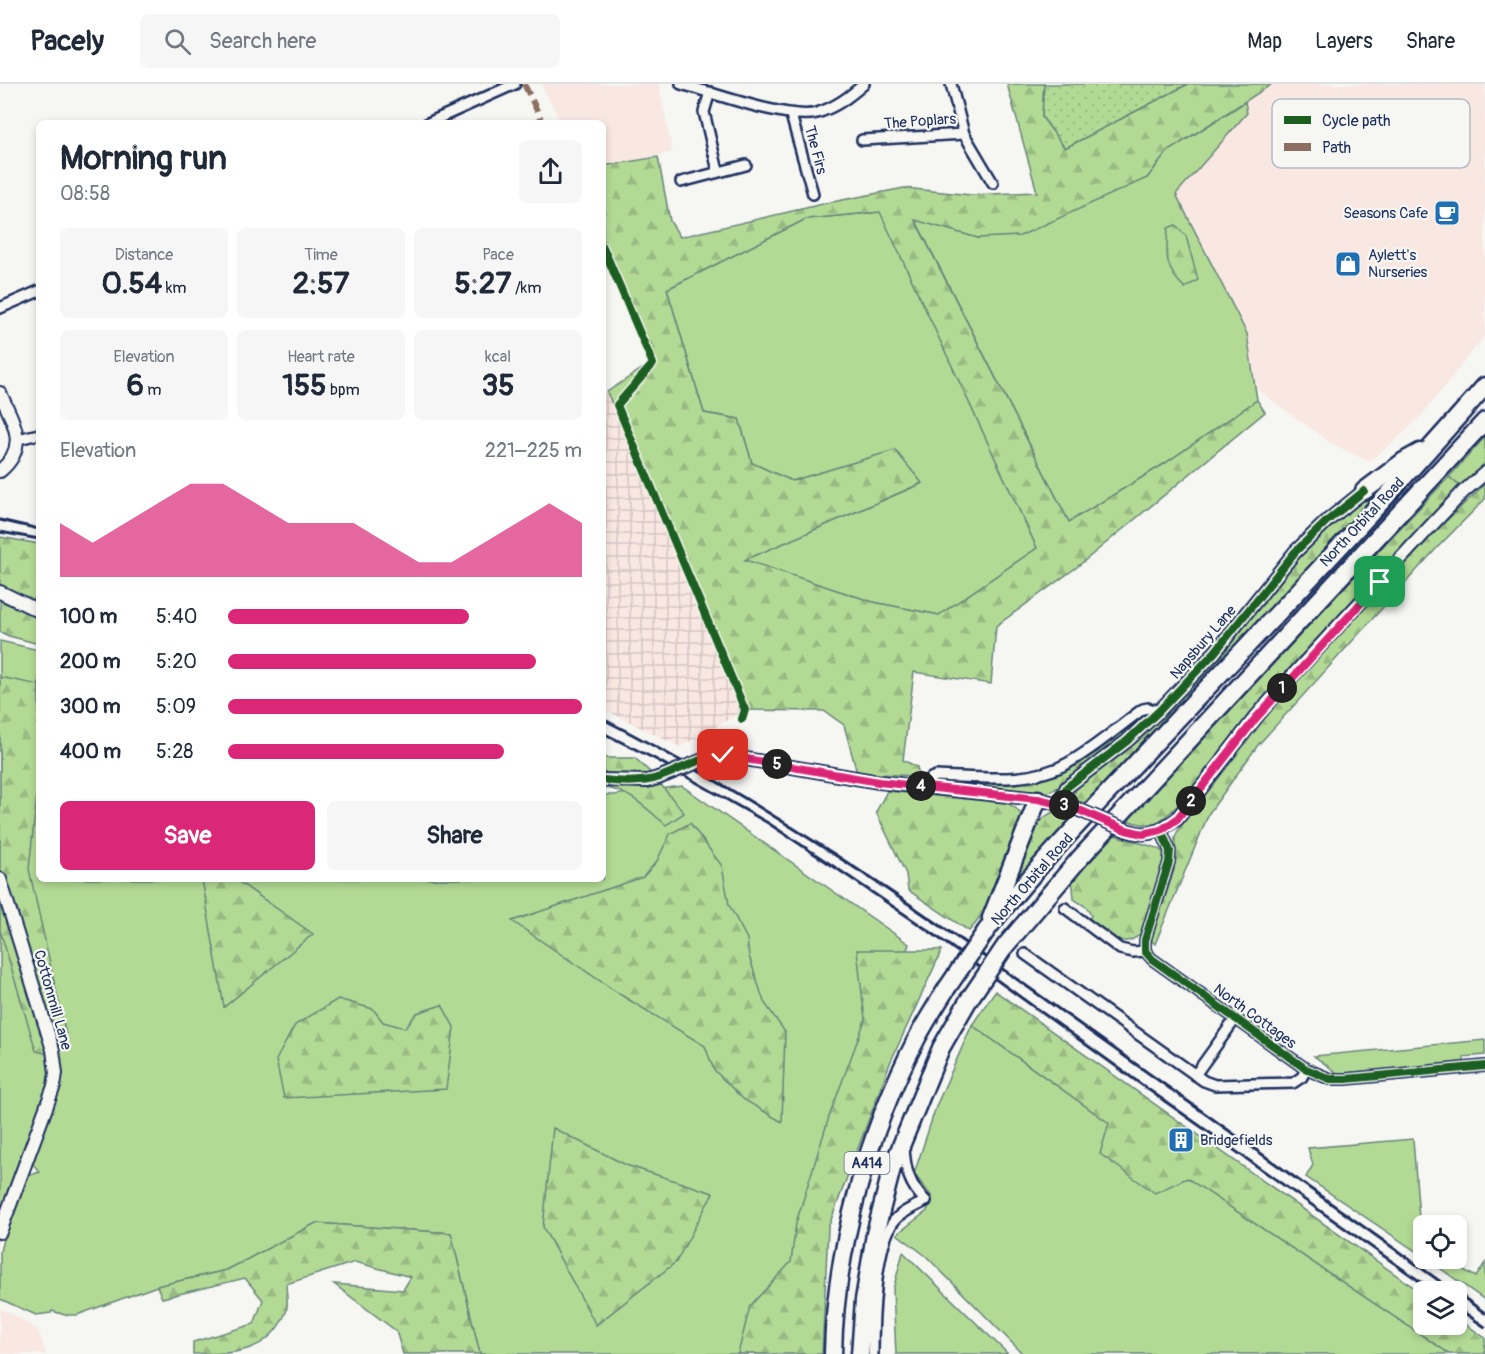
<!DOCTYPE html>
<meta charset="utf-8">
<style>
:root{--surface:#fff;--page:#f6f6f7;--text:#1f2937;--muted:#747a83;--line:#e0e1e3;--accent:#db2777}
body{margin:0;font-family:Pangolin,sans-serif;background:var(--page);color:var(--text);height:100vh;display:flex;flex-direction:column;font-size:22px;white-space:nowrap}
*{box-sizing:border-box;margin:0}
p{font-size:20px;color:var(--muted)}
.icon{flex:none;width:33px;height:33px;fill:none;stroke:currentColor;stroke-width:2;stroke-linecap:round;stroke-linejoin:round}
.map{position:relative;flex:1;overflow:hidden}
.drawer{position:absolute;left:36px;top:36px;width:570px;height:762px;display:flex;flex-direction:column;background:var(--surface);border-radius:9px;box-shadow:0 3px 9px #0003}
.drawer>*{flex:none}
.tools{position:absolute;left:1413px;top:1131px;display:grid;gap:12px}
.tools a{display:grid;place-items:center;width:54px;height:54px;border-radius:9px;background:var(--surface);box-shadow:0 3px 9px #0003;font-size:30px}
.pin{position:absolute;display:grid;place-items:center;width:51px;height:51px;color:#fff;margin:-26px;border-radius:12px;box-shadow:0 3px 9px #0006}
.km{position:absolute;width:30px;height:30px;margin:-15px;border-radius:50%;background:#222;color:#fff;font-size:16px;line-height:30px;text-align:center}
.round{display:grid;place-items:center;flex:none;width:63px;height:63px;border-radius:9px;background:var(--page)}
.overview{display:flex;align-items:center;justify-content:space-between;height:102px;padding:0 24px}
h1{font-size:33px;font-weight:800;line-height:45px}
.metrics{display:grid;grid-template-columns:repeat(3,1fr);gap:9px;height:102px;padding:6px 24px}
.metrics div{display:grid;align-content:center;border-radius:9px;background:var(--page);text-align:center}
.metrics b{font-size:30px;font-weight:800}
.metrics small{font-size:16px;font-weight:400}
.metrics p{font-size:16px}
.chart{height:168px;padding:12px 24px}
.chart p{display:flex;justify-content:space-between}
.chart svg{width:100%;height:108px;margin-top:6px;fill:var(--accent);opacity:.7}
.primary-button{display:flex;gap:12px;margin-top:auto;padding:12px 24px}
.primary-button a{flex:1;height:69px;border-radius:9px;background:var(--accent);color:#fff;font-size:24px;font-weight:800;line-height:69px;text-align:center}
.primary-button a+a{background:var(--page);color:var(--text)}
ul{padding:0 24px;list-style:none;font-size:20px}
li{display:grid;grid-template-columns:96px 72px 1fr;align-items:center;height:45px}
li i{height:15px;border-radius:8px;background:var(--accent)}
header{display:flex;align-items:center;gap:36px;box-sizing:border-box;height:84px;padding:0 30px;background:var(--surface);border-bottom:2px solid var(--line)}
header strong{font-size:28px}
nav{display:flex;gap:33px;margin-inline-start:auto;font-size:21px}
.search{width:420px;height:54px;background:var(--page);display:flex;align-items:center;gap:15px;box-sizing:border-box;padding:0 21px;border-radius:9px;color:var(--muted);font-size:22px}
.map>svg:first-child{display:block}
.built{fill:#f9e7e2}
.industrial{fill:url(#industrial-grid)}
.green{fill:#b3da95;stroke:#67847a;stroke-width:1.5}
.forest{fill:url(#forest-firs);stroke:#67847a;stroke-width:1.5;fill-rule:evenodd}
.park{fill:url(#park-dots);stroke:#67847a;stroke-width:1.5}
.lines{fill:none;stroke-linecap:round;stroke-linejoin:round}
.street-casing{stroke:#1b2f5e;stroke-width:14}
.secondary-casing{stroke:#1b2f5e;stroke-width:16}
.highway-casing{stroke:#1b2f5e;stroke-width:21}
.street{stroke:#f6f6f2;stroke-width:9}
.secondary{stroke:#f6f6f2;stroke-width:12}
.highway{stroke:#f6f6f2;stroke-width:16}
.rail{stroke:#1b2f5e;stroke-width:3}
.secondary-bridge-casing{stroke:#1b2f5e;stroke-width:16;stroke-linecap:butt}
.highway-bridge-casing{stroke:#1b2f5e;stroke-width:21;stroke-linecap:butt}
.secondary-bridge{stroke:#f6f6f2;stroke-width:12}
.highway-bridge{stroke:#f6f6f2;stroke-width:16}
.quiet{stroke:#8d6e63;stroke-width:6;stroke-dasharray:12 6;stroke-linecap:butt}
.cycleway-casing{stroke:#f6f6f2;stroke-width:11}
.cycleway{stroke:#1b5e20;stroke-width:8}
.route-casing{stroke:#fff;stroke-width:12}
.route{stroke:#db2777;stroke-width:8}
.labels{text-anchor:middle;stroke-width:4.5;stroke-linejoin:round;paint-order:stroke}
.shield{fill:#f6f6f2;stroke:#5d6b8a;stroke-width:1.5}
.shield-label{font-size:14px;font-weight:bold;fill:#1b2f5e}
.street-label{font-size:15px;fill:#1b2f5e;stroke:#f6f6f2}
.poi-label{font-size:15px;fill:#1b2f5e;stroke:#f6f6f2;text-anchor:start}
.key{fill:#f6f6f2;stroke:#b4bac6;stroke-width:1.5}
.key-label{font-size:16px;fill:#1b2f5e}
</style>
<header>
<strong>Pacely</strong>
<div class="search"><svg class="icon" aria-label="search" viewBox="0 0 24 24"><circle cx="10" cy="10" r="6"/><path d="M15 15l6 6"/></svg>Search here</div>
<nav><a>Map</a><a>Layers</a><a>Share</a></nav>
</header>
<div class="map">
<svg width="1485" height="1270" viewBox="0 0 1485 1270">
<defs>
<pattern id="industrial-grid" width="8" height="8" patternUnits="userSpaceOnUse" patternTransform="scale(1.5)"><rect width="8" height="8" fill="#f9e7e2"/><path d="M0 4h8M4 0v8" fill="none" stroke="#d5c6c4"/></pattern>
<pattern id="forest-firs" width="22" height="20" patternUnits="userSpaceOnUse" patternTransform="scale(1.5)"><rect width="22" height="20" fill="#b3da95"/><path d="M5 1l3.5 6h-7zM16 11l3.5 6h-7z" fill="#99bb83"/></pattern>
<pattern id="park-dots" width="8" height="8" patternUnits="userSpaceOnUse" patternTransform="scale(1.5)"><rect width="8" height="8" fill="#b3da95"/><path d="M2 2h.1M6 6h.1" fill="none" stroke="#99bb83" stroke-width="1.8" stroke-linecap="round"/></pattern>
</defs>
<rect width="100%" height="100%" fill="#f6f6f2"/>
<filter id="ink" filterUnits="userSpaceOnUse"><feTurbulence type="fractalNoise" baseFrequency=".0167" numOctaves="2"/><feDisplacementMap in="SourceGraphic" scale="12" xChannelSelector="R" yChannelSelector="G"/><feConvolveMatrix kernelMatrix="1 2 1 2 8 2 1 2 1" color-interpolation-filters="sRGB"/></filter>
<g filter="url(#ink)">
<g class="built">
<path d="M 541,0 L 659,0 L 672,68 L 638,76 L 603,80 L 603,39 L 562,39 Z"/>
<path d="M 1272,0 L 1485,0 L 1485,251 L 1422,331 L 1393,359 L 1368,377 L 1331,359 L 1258,306 L 1247,250 L 1176,110 L 1247,29 L 1245,18 Z"/>
<path d="M 0,1225 L 9,1228 L 38,1246 L 46,1270 L 0,1270 Z"/>
</g>
<path class="industrial" d="M 603,308 L 607,308 L 745,626 L 680,663 L 603,625 Z"/>
<g class="green">
<path d="M 1245,18 L 1247,29 L 1176,110 L 1247,250 L 1257,316 L 1164,380 L 1069,438 L 915,135 L 978,154 L 1147,94 L 1168,67 Z"/>
<path d="M 881,128 L 1037,464 L 939,531 L 873,518 L 744,476 L 921,400 L 895,366 L 792,397 L 752,379 L 739,335 L 704,329 L 667,205 L 806,135 Z"/>
<path d="M 1485,353 L 1485,379 L 1460,402 L 1449,393 Z"/>
<path d="M 0,557 L 39,566 L 39,795 L 603,795 L 603,711 L 614,711 L 682,702 L 909,860 L 811,1136 L 797,1270 L 480,1270 L 451,1149 L 316,1139 L 227,1186 L 157,1202 L 77,1231 L 65,1231 L 52,1227 L 51,1229 L 36,1231 L 0,1215 L 0,1167 L 7,1140 L 26,1092 L 40,1088 L 22,1068 L 0,1129 Z"/>
<path d="M 972,941 L 1187,1094 L 1450,1270 L 1023,1270 L 926,1172 L 897,1150 L 927,1127 L 932,1113 L 914,1090 L 937,1020 Z"/>
<path d="M 1485,956 L 1485,971 L 1464,973 L 1464,980 L 1340,991 L 1314,972 Z"/>
<path d="M 1413,1055 L 1421,1161 L 1423,1162 L 1423,1172 L 1306,1093 L 1313,1081 L 1308,1064 Z"/>
<path d="M 903,1168 L 1008,1270 L 896,1270 L 893,1206 Z"/>
<path d="M 1427,1175 L 1444,1175 L 1476,1193 L 1485,1179 L 1485,1216 Z"/>
</g>
<g class="forest">
<path d="M 1007,0 L 1044,0 L 1042,33 L 1065,64 L 1188,0 L 1272,0 L 1168,67 L 1147,94 L 1020,152 L 978,154 L 915,136 L 1069,438 L 1164,380 L 1257,316 L 1265,328 L 1077,483 L 996,542 L 991,600 L 914,588 L 903,676 L 917,683 L 919,692 L 857,689 L 844,641 L 824,627 L 745,626 L 607,308 L 649,280 L 603,173 L 603,82 L 658,73 L 670,137 L 680,153 L 827,119 L 904,104 L 971,111 L 1037,108 ZM 880,128 L 1037,464 L 939,531 L 873,518 L 745,476 L 922,399 L 895,366 L 792,397 L 752,379 L 739,335 L 704,329 L 667,205 L 806,135 Z"/>
<path d="M 1176,141 L 1186,152 L 1198,196 L 1185,204 C 1164,185 1166,170 1168,144 Z"/>
<path d="M 1449,393 L 1460,402 L 1235,651 L 1177,722 C 1159,740 1151,745 1126,736 L 1275,575 Z"/>
<path d="M 1485,400 L 1485,415 L 1435,466 L 1258,661 L 1209,729 L 1155,860 L 1151,856 L 1174,786 L 1175,754 L 1178,746 L 1281,614 L 1427,455 Z"/>
<path d="M 1373,404 L 1378,409 L 1151,654 L 1087,719 L 1078,717 L 1074,710 L 1076,704 L 1137,658 L 1193,598 L 1310,459 Z"/>
<path d="M 0,453 L 39,460 L 39,560 L 9,552 L 0,548 Z"/>
<path d="M 0,593 L 39,601 L 39,692 L 29,785 L 66,951 L 52,971 L 36,967 L 0,846 Z"/>
<path d="M 1126,644 L 1131,649 C 1111,664 1070,701 1048,708 C 1032,713 984,703 965,701 L 965,695 C 987,695 1010,698 1032,695 C 1068,691 1098,665 1126,644 Z"/>
<path d="M 603,674 L 635,674 L 653,691 L 684,729 L 666,741 C 647,725 628,705 603,704 Z"/>
<path d="M 887,707 L 1006,719 C 1017,723 1021,728 1024,739 C 1009,775 996,819 969,847 L 908,806 L 906,790 L 876,728 Z"/>
<path d="M 1056,727 L 1074,732 L 1037,771 L 1011,804 C 1020,778 1027,737 1056,727 Z"/>
<path d="M 690,739 L 722,782 L 729,821 L 747,855 L 749,872 L 764,918 L 785,948 L 782,1038 L 743,1015 L 714,986 L 705,962 L 621,911 L 512,837 L 643,793 L 657,777 L 670,750 Z"/>
<path d="M 1111,750 L 1157,764 L 1165,769 L 1166,774 L 1140,850 C 1122,868 1105,847 1089,836 L 1091,831 L 1086,823 L 1074,815 L 1073,802 L 1069,796 Z"/>
<path d="M 202,795 L 235,795 L 313,850 L 224,923 Z"/>
<path d="M 857,866 L 942,866 L 890,979 L 828,1144 L 822,1270 L 738,1270 L 750,1222 L 791,1178 L 796,1139 L 829,1033 L 865,936 Z"/>
<path d="M 995,907 L 1423,1210 L 1424,1240 L 1456,1240 L 1457,1234 L 1485,1254 L 1485,1270 L 1450,1270 L 1187,1094 L 1155,1109 L 1100,1070 L 1109,1039 L 972,941 Z"/>
<path d="M 338,915 L 373,925 L 383,938 L 405,944 L 417,929 L 442,921 L 454,943 L 446,1005 L 284,1014 L 276,976 L 295,941 Z"/>
<path d="M 553,1044 L 626,1081 L 713,1109 L 676,1178 L 596,1241 L 543,1143 Z"/>
<path d="M 316,1139 L 451,1149 L 480,1270 L 403,1270 L 396,1247 L 334,1200 L 403,1206 L 411,1193 L 355,1178 L 286,1200 C 286,1208 289,1220 286,1228 C 269,1270 233,1270 193,1270 L 193,1258 L 254,1240 L 263,1216 L 245,1194 L 162,1214 L 157,1202 L 227,1186 Z"/>
</g>
<path class="park" d="M 1044,0 L 1188,0 L 1065,64 L 1042,33 Z"/>
<g class="lines">
<g class="street-casing">
<g id="street">
<path d="M 681,0 C 711,8 789,37 817,29 C 836,23 849,13 864,0"/>
<path d="M 710,8 L 704,28 L 718,87"/>
<path d="M 791,31 L 813,110"/>
<path d="M 428,39 L 515,0"/>
<path d="M 964,50 L 993,99"/>
<path d="M 862,56 L 964,50 L 951,0"/>
<path d="M 681,98 L 746,81"/>
<path d="M 0,224 L 39,207"/>
<path d="M 18,355 L 39,350"/>
<path d="M 928,703 L 931,694 L 936,692 C 978,693 1030,701 1068,679 C 1095,664 1118,643 1143,625 L 1148,624 L 1159,627"/>
<path d="M 1161,746 L 1170,767 L 1169,778 L 1145,856 L 1145,867 L 1152,875 L 1306,985 L 1330,995 L 1346,995 L 1485,982"/>
<path d="M 1065,824 L 1120,865 L 1133,868 L 1145,867"/>
<path d="M 1025,870 L 1204,997 L 1215,1001 L 1293,999 L 1302,993 L 1306,985"/>
<path d="M 1195,991 L 1236,934"/>
<path d="M 873,1270 C 873,1237 875,1163 894,1137 C 901,1128 916,1122 926,1117 C 909,1102 905,1084 904,1063"/>
</g>
</g>
<g class="secondary-casing">
<g id="secondary">
<path d="M 0,309 C 13,338 30,362 0,387"/>
<path d="M 0,508 L 39,527"/>
<path d="M 713,672 L 723,671 L 879,698 L 1038,715 L 1072,723"/>
<path d="M 603,696 L 647,697 L 658,694"/>
<path d="M 1058,720 L 1067,703 L 1127,657 L 1159,627 L 1215,568 L 1295,468 L 1327,437 L 1364,407"/>
<path d="M 1126,746 C 1149,754 1158,748 1177,735 L 1255,634 L 1283,602 L 1428,445 L 1463,408 L 1485,389"/>
<path d="M 0,795 L 53,966 L 56,989 L 54,1002 L 0,1148"/>
</g>
</g>
<g class="highway-casing">
<g id="highway">
<path d="M 1364,407 L 1404,377 L 1420,368"/>
<path d="M 991,834 L 1038,715"/>
<path d="M 986,847 C 1041,776 1109,708 1171,642 C 1277,530 1384,418 1485,302"/>
<path d="M 1006,861 L 1080,774 L 1485,337"/>
<path d="M 833,1270 C 835,1164 868,1048 917,954 C 926,937 937,920 947,904"/>
<path d="M 860,1270 L 864,1216 L 875,1150 L 892,1084 L 941,964 L 968,917"/>
</g>
</g>
<use href="#street" class="street"/>
<use href="#secondary" class="secondary"/>
<use href="#highway" class="highway"/>
<g class="rail">
<path d="M 0,436 L 39,445"/>
<path d="M 0,448 L 39,455"/>
<path d="M 603,635 C 765,718 912,820 1060,926 C 1192,1019 1323,1114 1455,1208"/>
<path d="M 603,649 L 657,676 L 768,739 L 839,786 L 929,847 L 1142,1001 L 1435,1208"/>
<path d="M 1456,1208 L 1485,1229"/>
<path d="M 1456,1223 L 1485,1243"/>
</g>
<g class="secondary-bridge-casing">
<g id="secondary-bridge">
<path d="M 658,694 L 713,672"/>
<path d="M 1072,723 L 1126,746"/>
</g>
</g>
<g class="highway-bridge-casing">
<g id="highway-bridge">
<path d="M 947,904 L 986,847"/>
<path d="M 968,917 L 1006,861"/>
</g>
</g>
<use href="#secondary-bridge" class="secondary-bridge"/>
<use href="#highway-bridge" class="highway-bridge"/>
<path class="quiet" d="M 524,0 L 543,39"/>
<g class="cycleway-casing">
<g id="cycleway">
<path d="M 603,163 L 653,280 L 617,321 L 745,626 L 742,635"/>
<path d="M 603,696 C 620,698 644,699 660,693 C 681,686 701,672 723,671 L 879,698 L 1038,715"/>
<path d="M 1058,720 L 1067,703 L 1127,657 L 1159,627 L 1215,568 L 1295,468 L 1327,437 L 1364,407"/>
<path d="M 1161,746 L 1170,767 L 1169,778 L 1145,856 L 1145,867 L 1152,875 L 1306,985 L 1330,995 L 1346,995 L 1485,982"/>
</g>
</g>
<use href="#cycleway" class="cycleway"/>
</g>
</g>
<g class="lines" filter="url(#ink)">
<g class="route-casing">
<path id="route" d="M 723,671 L 879,698 L 1038,715 L 1072,723 L 1126,746 L 1143,750 L 1161,746 L 1177,735 L 1256,634 L 1380,498"/>
</g>
<use href="#route" class="route"/>
</g>
<defs>
<g id="cafe-square" transform="scale(1.35)"><rect x="-9" y="-9" width="18" height="18" rx="4" fill="#1f6fb2" stroke="#f6f6f2"/><path d="M-5.5-4.5H6V0H3Q3 3.5 0 3.5H-2.5Q-5.5 3.5-5.5 0ZM3-3.2v2h1.7v-2ZM-6 4.5H4V6H-6Z" fill="#fff"/></g>
<g id="shop-square" transform="scale(1.35)"><rect x="-9" y="-9" width="18" height="18" rx="4" fill="#1f6fb2" stroke="#f6f6f2"/><path d="M-5-2.5h2.3a2.7 3.5 0 0 1 5.4 0H5L5.5 6h-11ZM-1.5-2.5h3a1.5 2.3 0 0 0-3 0Z" fill="#fff"/></g>
<g id="building-square" transform="scale(1.35)"><rect x="-9" y="-9" width="18" height="18" rx="4" fill="#1f6fb2" stroke="#f6f6f2"/><path d="M-4-6H4V6H1V3H-1V6H-4ZM-2.5-4.3h1.7v1.8h-1.7ZM.8-4.3h1.7v1.8H.8ZM-2.5-1h1.7V.8h-1.7ZM.8-1h1.7V.8H.8Z" fill="#fff"/></g>
</defs>
<g fill-rule="evenodd">
<use href="#cafe-square" x="1447" y="129"/>
<use href="#shop-square" x="1348" y="180"/>
<use href="#building-square" x="1181" y="1056"/>
</g>
<g class="labels">
<rect class="shield" x="844.5" y="1068" width="45" height="22" rx="4.5"/>
<g class="shield-label">
<text x="867" y="1084">A414</text>
</g>
<g class="street-label">
<text transform="translate(920 37) rotate(-4)" y="5">The Poplars</text>
<text transform="translate(816 66) rotate(75)" y="5">The Firs</text>
<text transform="translate(1362 438) rotate(-47)" y="5">North Orbital Road</text>
<text transform="translate(1203 558) rotate(-49)" y="5">Napsbury Lane</text>
<text transform="translate(1032 795) rotate(-49)" y="5">North Orbital Road</text>
<text transform="translate(53 916) rotate(74)" y="5">Cottonmill Lane</text>
<text transform="translate(1255 932) rotate(36)" y="5">North Cottages</text>
</g>
<g class="poi-label">
<text x="1428" y="134" text-anchor="end">Seasons Cafe</text>
<text x="1368" y="176">Aylett's<tspan x="1368" dy="17">Nurseries</tspan></text>
<text x="1200" y="1061">Bridgefields</text>
</g>
</g>
<rect x="1272" y="15" width="198" height="69" rx="9" class="key"/>
<rect x="1284" y="32" width="27" height="8" fill="#1b5e20"/>
<rect x="1284" y="59" width="27" height="8" fill="#8d6e63"/>
<g class="key-label">
<text x="1322" y="42">Cycle path</text>
<text x="1322" y="69">Path</text>
</g>
</svg>
<div class="tools">
<a><svg class="icon" aria-label="locate" viewBox="0 0 24 24"><circle cx="12" cy="12" r="6"/><path d="M12 2v4M12 18v4M2 12h4M18 12h4"/></svg></a>
<a><svg class="icon" aria-label="layers" viewBox="0 0 24 24"><path d="M12 4l9 5-9 5-9-5zM3 14l9 5 9-5"/></svg></a>
</div>
<div class="pin" style="left:1380px;top:498px;background:#1e9e55"><svg class="icon" aria-label="arrive" viewBox="0 0 24 24"><path d="M6 21V4h12l-3 4 3 4H6"/></svg></div>
<div class="pin" style="left:723px;top:671px;background:#d93025"><svg class="icon" aria-label="check" viewBox="0 0 24 24"><path d="M5 12l5 5 9-10"/></svg></div>
<b class="km" style="left:1282px;top:604px">1</b>
<b class="km" style="left:1191px;top:717px">2</b>
<b class="km" style="left:1064px;top:721px">3</b>
<b class="km" style="left:921px;top:702px">4</b>
<b class="km" style="left:777px;top:680px">5</b>
<section class="drawer">
<div class="overview"><div><h1>Morning run</h1><p>08:58</p></div><a class="round"><svg class="icon" aria-label="share" viewBox="0 0 24 24"><path d="M12 15V3M7 8l5-5 5 5M5 13v7h14v-7"/></svg></a></div>
<div class="metrics">
<div><p>Distance</p><b>0.54<small> km</small></b></div>
<div><p>Time</p><b>2:57</b></div>
<div><p>Pace</p><b>5:27<small> /km</small></b></div>
</div>
<div class="metrics">
<div><p>Elevation</p><b>6<small> m</small></b></div>
<div><p>Heart rate</p><b>155<small> bpm</small></b></div>
<div><p>kcal</p><b>35</b></div>
</div>
<div class="chart"><p><span>Elevation</span>221–225 m</p>
<svg viewBox="0 0 160 44" preserveAspectRatio="none"><path d="M0 44V22L10 30L20 22L30 14L40 6L50 6L60 14L70 22L80 22L90 22L100 30L110 38L120 38L130 30L140 22L150 14L160 22V44z"/></svg>
</div>
<ul>
<li><b>100 m</b>5:40<i style="width:68%"></i></li>
<li><b>200 m</b>5:20<i style="width:87%"></i></li>
<li><b>300 m</b>5:09<i style="width:100%"></i></li>
<li><b>400 m</b>5:28<i style="width:78%"></i></li>
</ul>
<div class="primary-button"><a>Save</a><a>Share</a></div>
</section>
</div>
